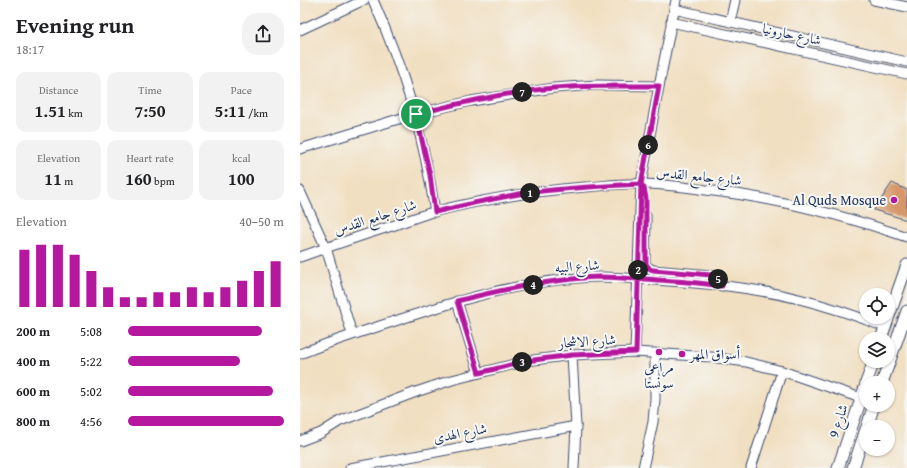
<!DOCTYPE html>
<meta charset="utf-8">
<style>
:root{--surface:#fff;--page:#f2f2f2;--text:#202124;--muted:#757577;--accent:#b5179e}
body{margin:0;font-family:"Gentium Book Plus",Amiri,serif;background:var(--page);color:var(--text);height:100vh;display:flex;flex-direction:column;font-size:15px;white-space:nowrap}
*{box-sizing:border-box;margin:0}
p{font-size:13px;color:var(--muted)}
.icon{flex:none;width:22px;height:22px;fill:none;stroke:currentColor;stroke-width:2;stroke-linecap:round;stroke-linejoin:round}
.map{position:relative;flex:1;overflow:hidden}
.panel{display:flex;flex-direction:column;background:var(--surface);width:300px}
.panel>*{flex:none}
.controls{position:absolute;left:559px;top:288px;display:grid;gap:8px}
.controls a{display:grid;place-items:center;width:36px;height:36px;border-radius:50%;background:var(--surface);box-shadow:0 1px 3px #0004;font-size:20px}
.pin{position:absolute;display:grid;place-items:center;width:34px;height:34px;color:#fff;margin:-17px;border:2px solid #fff;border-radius:50%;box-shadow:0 1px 4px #0007}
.km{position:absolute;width:20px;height:20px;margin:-10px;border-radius:50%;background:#222;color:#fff;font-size:11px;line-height:20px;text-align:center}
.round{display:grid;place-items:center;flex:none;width:42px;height:42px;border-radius:16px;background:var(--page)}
.summary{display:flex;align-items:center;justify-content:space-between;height:68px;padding:0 16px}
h1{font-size:22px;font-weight:800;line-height:30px}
.figures{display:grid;grid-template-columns:repeat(3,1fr);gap:6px;height:68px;padding:4px 16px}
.figures div{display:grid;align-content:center;border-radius:10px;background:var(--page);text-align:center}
.figures b{font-size:17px;font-weight:800}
.figures small{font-size:11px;font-weight:400}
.figures p{font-size:11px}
.chart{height:112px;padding:8px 16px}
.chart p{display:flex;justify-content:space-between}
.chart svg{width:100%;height:72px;margin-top:4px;stroke:var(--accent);stroke-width:6}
ul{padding:0 16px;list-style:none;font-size:13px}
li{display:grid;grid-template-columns:64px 48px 1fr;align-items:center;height:30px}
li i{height:10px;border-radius:5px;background:var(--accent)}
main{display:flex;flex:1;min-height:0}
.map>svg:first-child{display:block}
.building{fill:#d79669}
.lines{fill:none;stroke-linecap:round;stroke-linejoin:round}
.minor-casing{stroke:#3b496d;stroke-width:11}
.major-casing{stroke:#3b496d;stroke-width:13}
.minor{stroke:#fff;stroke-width:9}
.major{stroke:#fff;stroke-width:11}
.route-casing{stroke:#fff;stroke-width:8}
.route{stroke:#b5179e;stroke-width:5}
.poi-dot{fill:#b5179e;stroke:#f6f6f2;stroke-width:1.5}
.labels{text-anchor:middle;stroke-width:4;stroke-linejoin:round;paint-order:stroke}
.street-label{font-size:14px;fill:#1b2f5e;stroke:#f6f6f2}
.poi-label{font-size:14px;fill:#1b2f5e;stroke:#f6f6f2;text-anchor:end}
</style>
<main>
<section class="panel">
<div class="summary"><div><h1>Evening run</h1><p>18:17</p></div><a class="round"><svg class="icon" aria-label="share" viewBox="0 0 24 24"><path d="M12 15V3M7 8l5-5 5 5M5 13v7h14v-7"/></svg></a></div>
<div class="figures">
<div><p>Distance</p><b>1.51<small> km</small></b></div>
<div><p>Time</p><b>7:50</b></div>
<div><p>Pace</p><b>5:11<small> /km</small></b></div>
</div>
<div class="figures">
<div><p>Elevation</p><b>11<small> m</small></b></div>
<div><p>Heart rate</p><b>160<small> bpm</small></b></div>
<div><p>kcal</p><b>100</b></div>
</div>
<div class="chart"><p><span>Elevation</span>40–50 m</p>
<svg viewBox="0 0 160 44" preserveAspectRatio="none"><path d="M5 44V9M15 44V6M25 44V6M35 44V12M45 44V22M55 44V32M65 44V38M75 44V38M85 44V35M95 44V35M105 44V32M115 44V35M125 44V32M135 44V28M145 44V22M155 44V16"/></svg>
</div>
<ul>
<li><b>200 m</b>5:08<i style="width:86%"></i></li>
<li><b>400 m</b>5:22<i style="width:72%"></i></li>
<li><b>600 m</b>5:02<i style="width:93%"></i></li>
<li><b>800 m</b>4:56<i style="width:100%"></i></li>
</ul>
</section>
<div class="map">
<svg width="607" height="468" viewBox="0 0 607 468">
<rect width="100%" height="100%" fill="#f6f6f2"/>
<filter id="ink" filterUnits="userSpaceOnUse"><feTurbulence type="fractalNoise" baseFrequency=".025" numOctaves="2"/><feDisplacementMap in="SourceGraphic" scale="8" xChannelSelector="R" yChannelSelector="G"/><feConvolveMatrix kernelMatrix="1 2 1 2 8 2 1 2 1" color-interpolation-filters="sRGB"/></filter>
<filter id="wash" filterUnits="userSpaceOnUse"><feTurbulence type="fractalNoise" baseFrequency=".012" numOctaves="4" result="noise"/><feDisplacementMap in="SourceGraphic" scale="16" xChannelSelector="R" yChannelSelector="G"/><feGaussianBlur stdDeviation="0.9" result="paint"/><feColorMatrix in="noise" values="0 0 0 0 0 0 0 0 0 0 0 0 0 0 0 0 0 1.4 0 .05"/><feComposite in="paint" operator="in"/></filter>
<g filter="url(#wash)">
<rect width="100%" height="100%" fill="#f1dfc1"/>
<g id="blocks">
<path class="building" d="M 592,183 L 607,190 L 607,220 L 574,210 Z"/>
</g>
</g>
<g filter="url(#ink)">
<use href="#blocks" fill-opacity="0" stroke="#3b496d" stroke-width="1"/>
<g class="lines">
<g class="minor-casing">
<g id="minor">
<path d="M 73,0 C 104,70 124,136 135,212"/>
<path d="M 574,0 L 607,7"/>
<path d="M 374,9 L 607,62"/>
<path d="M 371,22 L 607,74"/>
<path d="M 430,22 L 435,0"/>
<path d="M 0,30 L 64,0"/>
<path d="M 0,149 L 115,114 L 171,101 L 254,88 L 297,85 L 359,86"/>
<path d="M 0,191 L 26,248 L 52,334"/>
<path d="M 346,216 L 345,262 L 347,267 L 353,270 L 411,275 L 419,280 L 422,286"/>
<path d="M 0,257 C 31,246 63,235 95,225 C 109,220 122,215 136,211 C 185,199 235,191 285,187 C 303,186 322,183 341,184 C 363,184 385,187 406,190 C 475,198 541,214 607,237"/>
<path d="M 157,301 L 179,373"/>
<path d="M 335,352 L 341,184 L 359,86 L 376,0"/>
<path d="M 0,354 C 29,342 59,333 89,323 C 155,301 230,278 301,277 C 319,277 337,279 355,280 C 403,283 452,287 499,299 C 528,306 557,316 585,327"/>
<path d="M 272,355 L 276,426 L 274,468"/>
<path d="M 0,441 L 21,433 L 40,421 L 116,392 L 152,380 L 226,361 L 272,355 L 335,352 L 411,357 L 446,362 L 482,371 L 561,398"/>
<path d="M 50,468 L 276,426"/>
<path d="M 343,468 L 353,422 L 355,399 L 355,353"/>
<path d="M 451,468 L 482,371"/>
</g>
</g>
<g class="major-casing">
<g id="major">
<path d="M 581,339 L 607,265"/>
<path d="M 566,383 L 574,361"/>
<path d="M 582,383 L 607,311"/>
<path d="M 567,427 L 574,405"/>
<path d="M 538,468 L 566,384"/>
<path d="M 553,468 L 566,429"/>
</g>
</g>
<use href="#minor" class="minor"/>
<use href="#major" class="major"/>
</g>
</g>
<g class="lines" filter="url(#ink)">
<g class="route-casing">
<path id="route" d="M 116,114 L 130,175 L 135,212 C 163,205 191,199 219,194 C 259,188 300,186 341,184 L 336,352 L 272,355 L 226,361 L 179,373 L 157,301 C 204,289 251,279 299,277 C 314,277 330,279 345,279 C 371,281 396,282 422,286 L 419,280 L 411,275 L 353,270 L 350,269 L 346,264 L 346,198 L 344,188 L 341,184 L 359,86 C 324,86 289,85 254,88 C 207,92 161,103 116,114"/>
</g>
<use href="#route" class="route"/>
</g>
<g class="poi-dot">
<circle cx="594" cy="200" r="4"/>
<circle cx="359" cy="352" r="4"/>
<circle cx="382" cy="354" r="4"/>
</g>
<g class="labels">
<g class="street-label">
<text transform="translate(492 34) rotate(12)" y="5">شارع حارونيا</text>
<text transform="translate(399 176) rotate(6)" y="5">شارع جامع القدس</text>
<text transform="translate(75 217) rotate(-18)" y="5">شارع جامع القدس</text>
<text transform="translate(277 266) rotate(-4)" y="5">شارع البيه</text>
<text transform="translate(287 341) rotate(-4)" y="5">شارع الاشجار</text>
<text transform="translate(538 421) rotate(-72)" y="5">شارع 9</text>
<text transform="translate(160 433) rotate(-11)" y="5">شارع الهدى</text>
</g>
<g class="poi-label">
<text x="586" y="205">Al Quds Mosque</text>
<text x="390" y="359" text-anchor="start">أسواق المهر</text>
<text x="359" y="372" text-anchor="middle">مراعى<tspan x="359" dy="16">سونستا</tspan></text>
</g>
</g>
</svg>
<div class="controls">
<a><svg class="icon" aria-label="locate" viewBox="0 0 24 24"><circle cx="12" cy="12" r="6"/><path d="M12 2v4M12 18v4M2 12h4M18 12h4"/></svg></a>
<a><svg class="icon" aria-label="layers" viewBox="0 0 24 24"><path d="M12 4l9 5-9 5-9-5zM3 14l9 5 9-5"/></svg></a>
<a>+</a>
<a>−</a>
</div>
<div class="pin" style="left:116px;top:114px;background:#1e9e55"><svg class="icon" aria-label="arrive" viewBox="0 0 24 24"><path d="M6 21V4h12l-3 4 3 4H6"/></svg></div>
<b class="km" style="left:230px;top:193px">1</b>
<b class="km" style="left:338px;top:270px">2</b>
<b class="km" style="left:222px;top:362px">3</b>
<b class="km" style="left:233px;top:285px">4</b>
<b class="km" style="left:418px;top:279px">5</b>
<b class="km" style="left:348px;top:145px">6</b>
<b class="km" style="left:222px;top:92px">7</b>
</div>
</main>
